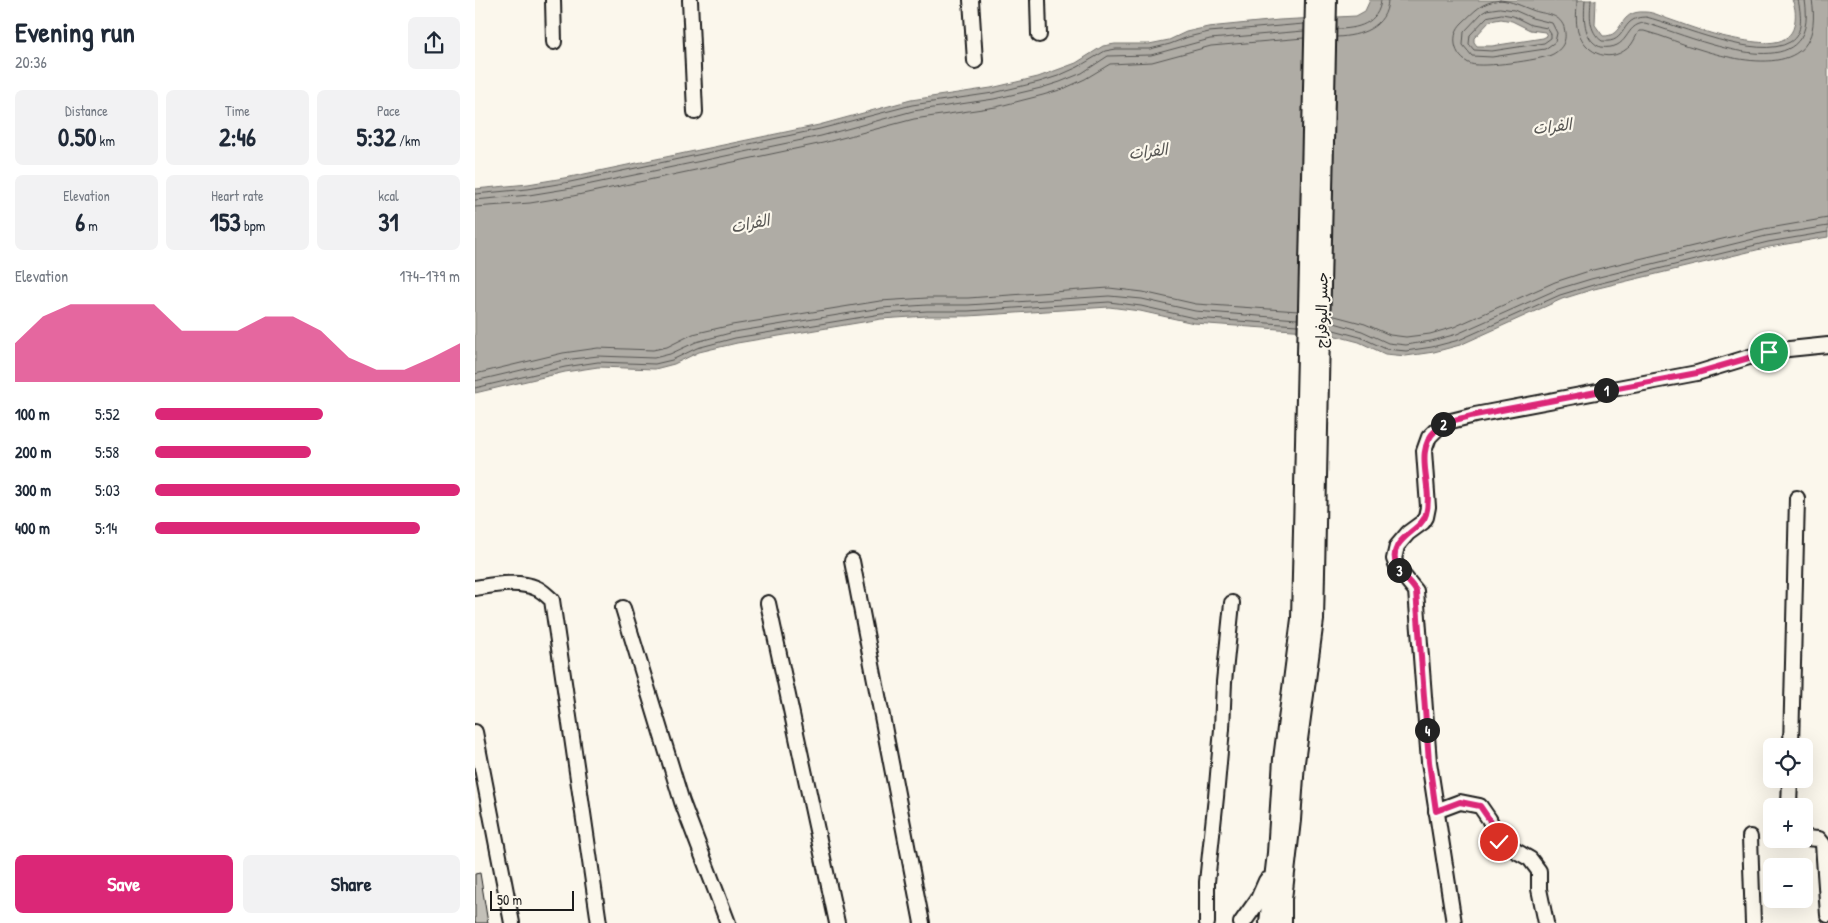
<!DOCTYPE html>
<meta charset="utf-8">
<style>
:root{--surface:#fff;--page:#f2f2f3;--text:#1f2937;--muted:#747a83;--accent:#db2777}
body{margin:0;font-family:"Patrick Hand","Playpen Sans Arabic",sans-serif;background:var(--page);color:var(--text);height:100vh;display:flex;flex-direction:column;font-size:19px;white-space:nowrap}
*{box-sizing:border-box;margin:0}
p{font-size:16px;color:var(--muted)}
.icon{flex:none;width:28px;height:28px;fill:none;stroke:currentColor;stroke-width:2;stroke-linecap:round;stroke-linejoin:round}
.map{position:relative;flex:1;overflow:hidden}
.sheet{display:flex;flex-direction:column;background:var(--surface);width:475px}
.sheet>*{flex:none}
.controls{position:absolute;left:1288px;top:738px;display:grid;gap:10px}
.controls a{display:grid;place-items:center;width:50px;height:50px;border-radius:8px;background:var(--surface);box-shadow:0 5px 20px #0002;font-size:25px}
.scale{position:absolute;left:15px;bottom:12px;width:84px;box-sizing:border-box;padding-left:5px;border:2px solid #1c1c1c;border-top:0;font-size:14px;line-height:18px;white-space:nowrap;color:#1c1c1c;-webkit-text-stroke:4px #fbf7ec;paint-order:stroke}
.pin{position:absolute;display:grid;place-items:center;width:42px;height:42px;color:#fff;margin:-21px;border:2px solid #fff;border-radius:50%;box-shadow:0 1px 5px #0007}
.km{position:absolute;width:25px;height:25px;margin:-12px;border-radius:50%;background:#222;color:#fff;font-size:14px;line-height:25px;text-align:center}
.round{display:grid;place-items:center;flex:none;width:52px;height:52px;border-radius:8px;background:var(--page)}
.headline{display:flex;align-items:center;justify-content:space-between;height:85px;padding:0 15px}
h1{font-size:28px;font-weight:700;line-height:38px}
.figures{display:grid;grid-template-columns:repeat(3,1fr);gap:8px;height:85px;padding:5px 15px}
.figures div{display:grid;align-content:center;border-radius:8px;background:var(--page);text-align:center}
.figures b{font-size:25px;font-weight:700}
.figures small{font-size:14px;font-weight:400}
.figures p{font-size:14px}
.chart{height:140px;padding:10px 15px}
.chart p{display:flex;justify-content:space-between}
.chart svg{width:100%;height:90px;margin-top:5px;fill:var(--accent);opacity:.7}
.primary-button{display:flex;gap:10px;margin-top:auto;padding:10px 15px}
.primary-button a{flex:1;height:58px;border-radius:8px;background:var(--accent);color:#fff;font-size:20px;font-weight:700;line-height:58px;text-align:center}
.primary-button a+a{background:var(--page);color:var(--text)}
ul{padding:0 15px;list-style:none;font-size:16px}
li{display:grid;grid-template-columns:80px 60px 1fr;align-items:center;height:38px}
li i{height:12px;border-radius:6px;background:var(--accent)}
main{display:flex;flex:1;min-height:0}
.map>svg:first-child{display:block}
.water{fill:#afaca5;stroke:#74726e;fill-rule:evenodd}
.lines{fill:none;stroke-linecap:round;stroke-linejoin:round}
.shore{stroke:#575653;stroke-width:1}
.building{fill:#c3c0b8;stroke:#1c1c1c}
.minor-casing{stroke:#1c1c1c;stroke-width:18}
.major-casing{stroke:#1c1c1c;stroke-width:20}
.minor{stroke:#fbf7ec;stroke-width:14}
.major{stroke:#fbf7ec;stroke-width:16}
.route-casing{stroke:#fff;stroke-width:10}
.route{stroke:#db2777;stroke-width:6}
.labels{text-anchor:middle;stroke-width:4.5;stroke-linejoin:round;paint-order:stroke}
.street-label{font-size:15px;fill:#1c1c1c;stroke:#fbf7ec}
.water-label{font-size:16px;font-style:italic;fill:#575653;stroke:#fbf7ec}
</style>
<main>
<section class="sheet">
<div class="headline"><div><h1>Evening run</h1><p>20:36</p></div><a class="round"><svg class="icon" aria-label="share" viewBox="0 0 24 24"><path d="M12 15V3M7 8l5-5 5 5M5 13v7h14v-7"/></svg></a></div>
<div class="figures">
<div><p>Distance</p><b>0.50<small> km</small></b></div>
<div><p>Time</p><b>2:46</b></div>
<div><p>Pace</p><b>5:32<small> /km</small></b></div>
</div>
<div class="figures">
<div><p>Elevation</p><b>6<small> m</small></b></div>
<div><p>Heart rate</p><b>153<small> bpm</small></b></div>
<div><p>kcal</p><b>31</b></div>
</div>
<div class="chart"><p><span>Elevation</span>174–179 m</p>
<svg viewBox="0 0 160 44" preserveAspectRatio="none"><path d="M0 44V25L10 12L20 6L30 6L40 6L50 6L60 19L70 19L80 19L90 12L100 12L110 19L120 32L130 38L140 38L150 32L160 25V44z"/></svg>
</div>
<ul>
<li><b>100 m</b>5:52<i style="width:55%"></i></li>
<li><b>200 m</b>5:58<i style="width:51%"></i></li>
<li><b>300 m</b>5:03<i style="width:100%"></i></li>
<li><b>400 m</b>5:14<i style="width:87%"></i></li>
</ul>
<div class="primary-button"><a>Save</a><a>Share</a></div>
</section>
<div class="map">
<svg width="1353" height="923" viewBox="0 0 1353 923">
<rect width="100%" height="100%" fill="#fbf7ec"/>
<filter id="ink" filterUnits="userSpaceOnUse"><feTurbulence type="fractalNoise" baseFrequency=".02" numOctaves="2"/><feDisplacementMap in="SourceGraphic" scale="10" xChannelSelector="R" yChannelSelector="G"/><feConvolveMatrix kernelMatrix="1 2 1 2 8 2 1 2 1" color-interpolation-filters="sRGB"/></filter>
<g filter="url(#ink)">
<path class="water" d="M 895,0 L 1121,0 L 1120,25 L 1128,36 C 1150,37 1142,10 1170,12 C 1179,12 1187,17 1196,20 C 1208,24 1220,29 1232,32 C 1247,37 1286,45 1300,42 C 1309,41 1317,35 1319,26 C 1321,17 1321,8 1317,0 L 1353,0 L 1353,237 L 1294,247 L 1119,289 L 1087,299 L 985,345 L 959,352 L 931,356 L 910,354 L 884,342 L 846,332 L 719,323 L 665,311 L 634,307 L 493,316 L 452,316 L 406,319 L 262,343 L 224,352 L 199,364 L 180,369 L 123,367 L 90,372 L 0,393 L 0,189 L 53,184 L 95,177 L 344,125 L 436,100 L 516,88 L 563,77 L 601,63 L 628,46 L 640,44 L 674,44 L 694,40 L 711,32 L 733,27 L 804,20 L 881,16 L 890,11 ZM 1026,19 L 1037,21 L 1055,30 L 1070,32 L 1072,36 L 1068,38 L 1017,46 L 1002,46 L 999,42 L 999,38 L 1015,21 Z"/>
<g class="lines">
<g class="shore">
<path d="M 1025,0 C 1037,1 1046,6 1057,10 C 1069,15 1083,12 1089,27 C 1090,32 1091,37 1089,42 C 1087,48 1081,53 1076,55 C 1064,60 1008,68 996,64 C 988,61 981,53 980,44 C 979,36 981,29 987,23 C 1001,10 1005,3 1025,0 Z"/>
<path d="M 1102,0 C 1102,10 1100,22 1103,31 C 1111,55 1137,65 1156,45 C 1159,41 1161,36 1164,31 L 1169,31 C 1189,36 1208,45 1227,50 C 1276,65 1350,77 1337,0"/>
<path d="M 1110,0 C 1109,17 1107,38 1125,47 C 1156,51 1148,24 1170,23 C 1214,35 1346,97 1330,0"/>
<path d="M 1116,0 C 1115,15 1113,31 1127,41 C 1154,44 1143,17 1171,17 C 1204,25 1283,61 1315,42 C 1329,34 1326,13 1323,0"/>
<path d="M 1025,8 L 1039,10 L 1057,18 L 1077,23 L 1082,33 L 1080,42 L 1070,49 L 1017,57 L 997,56 L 988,45 L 989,32 L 1007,13 L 1012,10 Z"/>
<path d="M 1027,14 L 1038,16 L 1056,25 L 1072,28 L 1076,34 L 1076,38 L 1069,43 L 1017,51 L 999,50 L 994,44 L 995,35 L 1012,17 Z"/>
<path d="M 862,29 C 882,29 904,24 906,0"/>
<path d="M 862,37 C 885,36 912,28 913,0"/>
<path d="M 0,194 L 53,189 L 95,182 L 345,129 L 437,105 L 518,93 L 564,82 L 583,76 L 603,67 L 630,51 L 641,49 L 675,49 L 695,44 L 713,37 L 734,32 L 829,24"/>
<path d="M 0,200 L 54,195 L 97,188 L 346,136 L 438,111 L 519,99 L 566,88 L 585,82 L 607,73 L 633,56 L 676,55 L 735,39 L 829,31"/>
<path d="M 0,207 L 55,203 L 98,196 L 348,143 L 439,119 L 521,107 L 568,95 L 588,89 L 610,79 L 635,64 L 677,62 L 736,46 L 829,38"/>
<path d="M 856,315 L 890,324 L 915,335 L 931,337 L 955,334 L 979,327 L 1080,282 L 1114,271 L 1289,229 L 1353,218"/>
<path d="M 856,322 L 887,331 L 913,343 L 931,345 L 956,341 L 982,334 L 1083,289 L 1116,279 L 1291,236 L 1353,226"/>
<path d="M 855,329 L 885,337 L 911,349 L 931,351 L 957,347 L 984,340 L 1085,295 L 1118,285 L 1293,242 L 1353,232"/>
<path d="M 0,374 L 88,353 L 123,348 L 178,350 L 192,347 L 218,334 L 257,325 L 405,301 L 452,298 L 493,298 L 634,288 L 668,292 L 721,304 L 823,311"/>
<path d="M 0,381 L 89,360 L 123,356 L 179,358 L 195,354 L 221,342 L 259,332 L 406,308 L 452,305 L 493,305 L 634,296 L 667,299 L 720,311 L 822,319"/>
<path d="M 0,388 L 90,367 L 123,362 L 180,364 L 197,360 L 222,348 L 260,338 L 406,314 L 452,311 L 493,311 L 634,302 L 666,306 L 719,318 L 822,325"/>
</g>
</g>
<path class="building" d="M 5,873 L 13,923 L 0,923 L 0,874 Z"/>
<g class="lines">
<g class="minor-casing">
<g id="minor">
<path d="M 78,0 L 79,42"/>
<path d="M 215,0 L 220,112"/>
<path d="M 496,0 L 500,61"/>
<path d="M 563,0 L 564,35"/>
<path d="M 377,561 L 447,923"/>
<path d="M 0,588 C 19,585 43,580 61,588 C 67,590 72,596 77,600 L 124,923"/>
<path d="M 293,603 L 362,923"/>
<path d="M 148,608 L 207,802 L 253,923"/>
<path d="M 0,732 L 37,923"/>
<path d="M 1316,746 L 1322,498"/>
<path d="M 1314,806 L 1315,779"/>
<path d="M 961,811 L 985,802 L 1005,806 L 1014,819 L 1025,842 L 1055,859 L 1064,871 L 1064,889 L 1071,923"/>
<path d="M 1275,837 L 1278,923"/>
<path d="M 1329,838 L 1344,839 L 1348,844 L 1353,915"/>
<path d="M 732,923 L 732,882 L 741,797 L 747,729 L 749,682 L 757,603"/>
<path d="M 979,923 L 954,762 L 941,591 L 923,569 L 919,559 L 922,546 L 933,533 L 948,522 L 951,517 L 953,507 L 949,451 L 954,437 L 968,423 L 1000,415 L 1222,373 L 1294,351 L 1353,345"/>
</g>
</g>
<g class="major-casing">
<g id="major">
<path d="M 767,923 L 784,899 L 792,881"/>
<path d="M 793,923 L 801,853 L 807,759 L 825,619 L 839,0"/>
<path d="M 808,923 L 808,899 L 817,820 L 821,762 L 840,620 L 853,0"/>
</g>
</g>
<use href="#minor" class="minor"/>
<use href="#major" class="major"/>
</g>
</g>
<g class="lines" filter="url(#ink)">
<g class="route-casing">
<path id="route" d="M 1024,842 L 1014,819 L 1005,806 L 985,802 L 961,811 L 954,762 L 941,591 C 936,582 926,576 922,567 C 910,538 947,532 951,514 C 959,486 937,452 961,430 C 964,427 967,424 970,423 C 980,419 990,418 1000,415 L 1222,373 L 1294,352"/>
</g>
<use href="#route" class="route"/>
</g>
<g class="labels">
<g class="street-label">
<text transform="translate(847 310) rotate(-89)" y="5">جسر البوفراج</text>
</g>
<g class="water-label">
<text transform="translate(1077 126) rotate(-7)" y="6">الفرات</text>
<text transform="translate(673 151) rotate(-7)" y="6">الفرات</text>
<text transform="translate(275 223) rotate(-11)" y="6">الفرات</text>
</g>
</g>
</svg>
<div class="controls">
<a><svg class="icon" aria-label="locate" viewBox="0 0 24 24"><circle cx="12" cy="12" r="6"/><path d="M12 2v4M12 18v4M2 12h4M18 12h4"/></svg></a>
<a>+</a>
<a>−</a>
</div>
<div class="scale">50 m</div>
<div class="pin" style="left:1294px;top:352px;background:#1e9e55"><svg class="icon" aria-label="arrive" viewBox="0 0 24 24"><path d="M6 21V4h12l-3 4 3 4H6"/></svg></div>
<div class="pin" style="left:1024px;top:842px;background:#d93025"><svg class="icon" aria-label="check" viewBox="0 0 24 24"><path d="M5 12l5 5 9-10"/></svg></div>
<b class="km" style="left:1131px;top:390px">1</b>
<b class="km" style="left:968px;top:424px">2</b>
<b class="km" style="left:924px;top:570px">3</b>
<b class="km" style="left:952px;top:730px">4</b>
</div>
</main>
